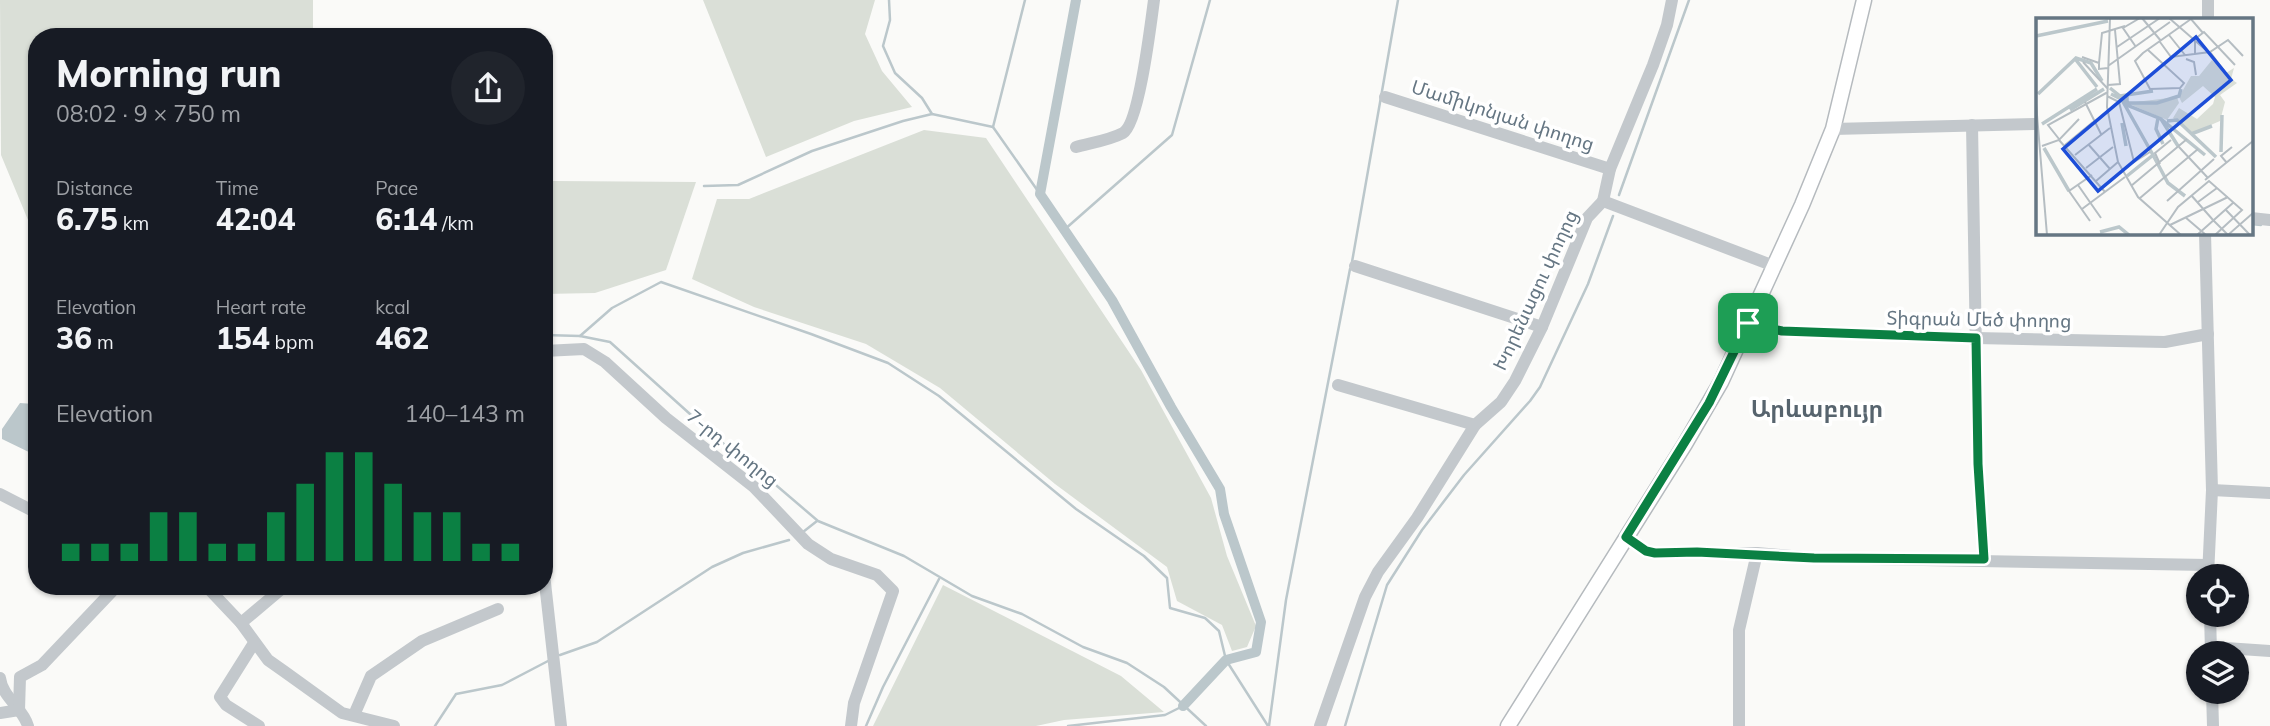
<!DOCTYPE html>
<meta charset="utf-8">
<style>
:root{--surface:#171b24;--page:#20242c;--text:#f1f3f6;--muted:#9ea1a6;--accent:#0b8043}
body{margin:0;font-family:Mulish,"Noto Sans Armenian",sans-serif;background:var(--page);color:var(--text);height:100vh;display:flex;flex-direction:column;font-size:26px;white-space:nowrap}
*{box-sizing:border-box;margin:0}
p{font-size:23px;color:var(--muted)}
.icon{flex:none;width:38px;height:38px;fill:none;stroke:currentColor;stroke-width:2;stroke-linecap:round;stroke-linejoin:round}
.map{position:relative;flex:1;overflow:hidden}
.details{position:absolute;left:28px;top:28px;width:525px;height:567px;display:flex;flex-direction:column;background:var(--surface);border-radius:28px;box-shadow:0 2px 5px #0004}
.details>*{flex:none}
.controls{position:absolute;left:2186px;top:564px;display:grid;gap:14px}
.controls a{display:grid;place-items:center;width:63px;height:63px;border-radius:50%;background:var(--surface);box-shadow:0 2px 5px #0004;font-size:35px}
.pin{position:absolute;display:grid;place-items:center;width:60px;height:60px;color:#fff;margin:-30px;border-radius:14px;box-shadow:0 4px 10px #0006}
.round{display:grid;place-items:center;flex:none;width:74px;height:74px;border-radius:37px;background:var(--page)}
.head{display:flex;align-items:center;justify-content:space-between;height:119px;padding:0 28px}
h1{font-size:38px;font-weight:800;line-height:52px}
.figures{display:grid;grid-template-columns:repeat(3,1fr);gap:10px;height:119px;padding:7px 28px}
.figures div{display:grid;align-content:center}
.figures b{font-size:30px;font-weight:800}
.figures small{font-size:19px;font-weight:400}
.figures p{font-size:19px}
.chart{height:196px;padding:14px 28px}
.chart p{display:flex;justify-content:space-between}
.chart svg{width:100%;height:126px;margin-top:7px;stroke:var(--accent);stroke-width:6}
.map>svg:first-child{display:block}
.green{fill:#dadfd7}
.water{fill:#bbc7cb}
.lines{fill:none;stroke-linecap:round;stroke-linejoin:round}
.stream{stroke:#bbc7cb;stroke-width:2.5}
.canal{stroke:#bbc7cb;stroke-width:10}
.major-casing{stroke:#b5babe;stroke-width:17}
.minor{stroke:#c3c8cc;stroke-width:12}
.major{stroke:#fff;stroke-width:14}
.route-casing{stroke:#fff;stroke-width:14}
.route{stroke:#0b8043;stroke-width:9}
.labels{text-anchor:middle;stroke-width:7;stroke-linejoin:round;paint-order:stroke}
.street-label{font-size:19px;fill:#657683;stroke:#fff}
.quarter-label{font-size:23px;font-weight:bold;fill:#57646e;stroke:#fff}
.inset-river{fill:none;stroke:#bbc7cb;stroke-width:3.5}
.inset-road{fill:none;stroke:#b5bdc2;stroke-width:2}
.view{fill:#1d4ed8;fill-opacity:0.15;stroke:#1d4ed8;stroke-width:3.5}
.inset-edge{fill:none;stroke:#657683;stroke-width:3.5}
</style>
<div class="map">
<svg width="2270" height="726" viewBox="0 0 2270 726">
<rect width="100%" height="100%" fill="#fafaf8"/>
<g class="green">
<path d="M 0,0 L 313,0 L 313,37 L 37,37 L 37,367 L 28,366 L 33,282 L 28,220 L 1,155 Z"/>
<path d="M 703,0 L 875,0 L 865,34 L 882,71 L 912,107 L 854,121 L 766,157 Z"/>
<path d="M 924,130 L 986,138 L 1141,370 L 1211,498 L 1227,556 L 1256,626 L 1247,647 L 1232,651 L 1222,625 L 1177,601 L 1167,567 L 1055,484 L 940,388 L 866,344 L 754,307 L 692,279 L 717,199 L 749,199 Z"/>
<path d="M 544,181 L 555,181 L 696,182 L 666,270 L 595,293 L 544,294 Z"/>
<path d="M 943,585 L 1121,676 L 1164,712 L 1064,720 L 1036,726 L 873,726 Z"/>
</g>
<path class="water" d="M 37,393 L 37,456 L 2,439 L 2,429 L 20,403 L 34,404 Z"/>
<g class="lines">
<g class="stream">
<path d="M 889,0 L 890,20 L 883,46 L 895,73 L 922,98 L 932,114 L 993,127"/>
<path d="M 1025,0 L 993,127 L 1040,194"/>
<path d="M 704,186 L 738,185 L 812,151 L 903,121 L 932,114"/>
<path d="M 1619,195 L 1689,0"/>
<path d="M 2251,224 L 2261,225"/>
<path d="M 1064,230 L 1172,135 L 1210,0"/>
<path d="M 1352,262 L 1398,0"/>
<path d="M 544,335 L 580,336 L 610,342 L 720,441 L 763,474 L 818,521 L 904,556 L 972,596 L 1022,614 L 1083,647 L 1127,663 L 1164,687 L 1206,726"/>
<path d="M 580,336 L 612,308 L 661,282 L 811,334 L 888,363 L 939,396 L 1076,509 L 1144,556 L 1167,578 L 1170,608 L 1205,618 L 1219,631 L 1226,660 L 1268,726"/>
<path d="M 803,532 L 817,521"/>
<path d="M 560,655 L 597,642 L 712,567 L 743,553 L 789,540"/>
<path d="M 435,726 L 456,694 L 502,685 L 548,661"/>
<path d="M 866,726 L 883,687 L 939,579"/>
<path d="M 1068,726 L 1165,715 L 1183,706"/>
<path d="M 1269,726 L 1286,600 L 1350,269"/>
<path d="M 1345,726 L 1387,585 L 1422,530 L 1464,475 L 1530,401 L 1540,387 L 1588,284 L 1613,216"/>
</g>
<path class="canal" d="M 1076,0 L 1040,194 L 1112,300 L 1171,407 L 1220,489 L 1224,514 L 1261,622 L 1256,652 L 1226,660 L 1183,706"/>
<g class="major-casing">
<path id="major" d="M 1508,726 L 1685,444 L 1721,382 L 1802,205 L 1833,129 L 1864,0"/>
</g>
<g class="minor">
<path d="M 2208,19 L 2208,0"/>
<path d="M 1385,97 L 1610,169"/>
<path d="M 1972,125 L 1978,464 L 1984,559"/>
<path d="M 1833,129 L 2037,124"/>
<path d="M 1076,147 C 1091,143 1110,140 1123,133 C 1139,124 1151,22 1154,0"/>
<path d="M 1603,201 L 1774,266"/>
<path d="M 2251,218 L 2270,220"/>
<path d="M 2205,233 L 2212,490 L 2208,576"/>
<path d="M 1355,266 L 1542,327"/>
<path d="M 1748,323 L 1782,331 L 1976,338 L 2165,342 L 2208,334"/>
<path d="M 544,351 L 584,349 L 605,362 L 666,418 L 754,487 L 808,544 L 831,559 L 877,575 L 893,591 L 854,703 L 851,726"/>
<path d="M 1338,385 L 1475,425"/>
<path d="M 2212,490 L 2270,493"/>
<path d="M 0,494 L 37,513"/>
<path d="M 1626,537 L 1646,551 L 1655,553 L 1757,553 L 1813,558 L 2208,565"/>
<path d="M 544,574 L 561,726"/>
<path d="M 206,586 L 241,623 L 268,660 L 285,672 L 342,713 L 394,726"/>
<path d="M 2210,614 L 2211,652"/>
<path d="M 241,623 L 285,586"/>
<path d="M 254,643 L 220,697 L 226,705 L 259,726"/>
<path d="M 2211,647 L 2270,651"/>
<path d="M 0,678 C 2,697 23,708 28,726"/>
<path d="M 2212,691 L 2213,726"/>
<path d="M 0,713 L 19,710 L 20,677 L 42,665 L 117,586"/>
<path d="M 354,715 L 371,676 L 422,641 L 498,609"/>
<path d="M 1320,726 L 1365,597 L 1378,572 L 1417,518 L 1475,425 L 1501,402 L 1515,381 L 1542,327 L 1587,218 L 1603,201 L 1610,169 L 1653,65 L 1667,25 L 1672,0"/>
<path d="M 1739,726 L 1739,630 L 1757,553"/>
</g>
<use href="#major" class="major"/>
</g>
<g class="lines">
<g class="route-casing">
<path id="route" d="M 1748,323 L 1782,331 L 1976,338 L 1978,464 L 1984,559 L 1814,558 L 1697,552 L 1655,553 L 1646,551 L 1626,537 L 1709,403 Z"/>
</g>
<use href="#route" class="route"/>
</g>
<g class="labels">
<g class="street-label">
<text transform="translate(1503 115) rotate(18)" y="7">Մամիկոնյան փողոց</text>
<text transform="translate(1535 290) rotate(-65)" y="7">Խորենացու փողոց</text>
<text transform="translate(1979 319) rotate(1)" y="7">Տիգրան Մեծ փողոց</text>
<text transform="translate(733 448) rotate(39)" y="7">7-րդ փողոց</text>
</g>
<g class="quarter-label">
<text x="1817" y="417">Արևաբույր</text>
</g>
</g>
<g transform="translate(2036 18)">
<rect width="217" height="217" fill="#fafaf8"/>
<path d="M 176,42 L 190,55 L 198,50 L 195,61 L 201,65 L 184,77 L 189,84 L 184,103 L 154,116 L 137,100 L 143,90 L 161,101 L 177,86 L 179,79 L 167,68 L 146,85 L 143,79 L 155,58 L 163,58 ZM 141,79 L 143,85 L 131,102 L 91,85 Z" fill="#dadfd7"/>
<path class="inset-river" d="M 0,18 L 72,3M 40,42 L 61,69M 74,70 L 84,78 L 117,73M 2,76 L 40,40 L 55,45 L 66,63M 75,76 L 93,85 L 121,85 L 143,78 L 145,71M 91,78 L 91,87 L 125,101 L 142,128M 86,82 L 117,137 L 91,158M 34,92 L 68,71M 122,100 L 120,111 L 127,126M 125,101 L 169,137M 131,103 L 141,102 L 180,139M 86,105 L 90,128M 6,106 L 61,71M 155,116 L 176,108M 8,130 L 33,173M 185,134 L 186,97M 117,137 L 132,165 L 149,178M 64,214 L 83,209 L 93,217"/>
<path class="inset-road" d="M 74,0 L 71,89 L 82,144 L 102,179 L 145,217M 106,0 L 125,23M 133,0 L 171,33M 133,17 L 149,37M 124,24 L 135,39 L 174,34 L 192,22 L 207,38M 81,29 L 124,0M 100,29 L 87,10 L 104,0M 112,32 L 148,65 L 144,70 L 114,71 L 99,43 L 107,35 L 155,1 L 167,15M 174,34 L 189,54M 159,36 L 159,21 L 168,14 L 199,47M 46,39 L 63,45 L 63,51 L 72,50M 150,41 L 158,44 L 160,57M 47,44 L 72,71M 63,45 L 66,15 L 89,8M 72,48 L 134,4M 72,67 L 84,66 L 79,12M 71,78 L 83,84 L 98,144 L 114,134M 49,84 L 65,116M 0,85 L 11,217M 23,121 L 12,107 L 72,74M 23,122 L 69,174M 52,126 L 74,151M 29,127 L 57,104M 6,128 L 23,122 L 43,101M 143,129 L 172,160M 39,137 L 74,110M 191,145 L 185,138 L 196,129M 124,146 L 119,135 L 135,122M 50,150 L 77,129M 169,162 L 217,123M 60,163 L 82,144M 42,167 L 65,200M 95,168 L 151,121M 155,177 L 177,202 L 192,217 L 217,195M 104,180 L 162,131M 131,183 L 178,141M 162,184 L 181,170M 46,191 L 89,159M 189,191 L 214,217M 149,199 L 170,217M 54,203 L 33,173 L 56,157M 134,207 L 192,179M 123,217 L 142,189 L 173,163 L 206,192 L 179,217M 161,217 L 198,184"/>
<path class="view" d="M 160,19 L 195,62 L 62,173 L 27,131 Z"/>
<rect width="217" height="217" class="inset-edge"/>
</g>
</svg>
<div class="controls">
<a><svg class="icon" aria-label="locate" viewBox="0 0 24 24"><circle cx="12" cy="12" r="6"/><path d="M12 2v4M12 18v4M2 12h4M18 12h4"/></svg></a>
<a><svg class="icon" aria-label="layers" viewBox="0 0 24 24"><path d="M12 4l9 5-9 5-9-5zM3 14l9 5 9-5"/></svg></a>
</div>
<div class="pin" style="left:1748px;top:323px;background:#1e9e55"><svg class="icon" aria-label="arrive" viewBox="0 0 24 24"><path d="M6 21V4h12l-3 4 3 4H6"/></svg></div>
<section class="details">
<div class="head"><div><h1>Morning run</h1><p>08:02 · 9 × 750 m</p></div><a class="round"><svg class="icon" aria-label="share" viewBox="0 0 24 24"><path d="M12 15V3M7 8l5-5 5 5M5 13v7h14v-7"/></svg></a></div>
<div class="figures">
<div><p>Distance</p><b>6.75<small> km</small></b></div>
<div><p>Time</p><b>42:04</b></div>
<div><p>Pace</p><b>6:14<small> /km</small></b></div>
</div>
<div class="figures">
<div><p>Elevation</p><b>36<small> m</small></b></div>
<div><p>Heart rate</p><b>154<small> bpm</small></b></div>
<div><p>kcal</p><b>462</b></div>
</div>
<div class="chart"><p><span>Elevation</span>140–143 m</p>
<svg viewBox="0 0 160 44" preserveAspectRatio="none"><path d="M5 44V38M15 44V38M25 44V38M35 44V27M45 44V27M55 44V38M65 44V38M75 44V27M85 44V17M95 44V6M105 44V6M115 44V17M125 44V27M135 44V27M145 44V38M155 44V38"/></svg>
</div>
</section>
</div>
